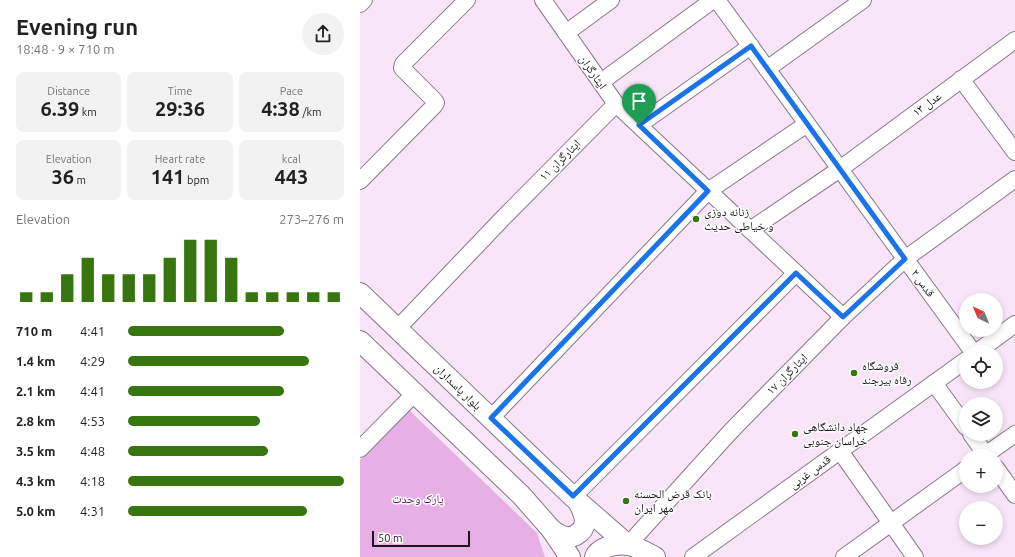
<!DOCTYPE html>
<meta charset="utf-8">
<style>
:root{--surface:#fff;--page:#f2f2f2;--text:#222;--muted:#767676;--accent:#37750e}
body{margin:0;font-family:Ubuntu,"Noto Naskh Arabic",sans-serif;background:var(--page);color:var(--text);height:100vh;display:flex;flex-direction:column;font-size:15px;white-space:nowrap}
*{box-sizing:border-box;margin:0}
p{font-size:13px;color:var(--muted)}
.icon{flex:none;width:22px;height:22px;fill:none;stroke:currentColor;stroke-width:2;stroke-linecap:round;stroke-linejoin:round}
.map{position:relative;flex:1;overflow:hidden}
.drawer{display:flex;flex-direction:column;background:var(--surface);width:360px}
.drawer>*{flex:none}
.needle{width:26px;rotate:316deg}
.tools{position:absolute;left:599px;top:293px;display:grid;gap:8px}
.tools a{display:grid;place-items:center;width:44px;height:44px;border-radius:50%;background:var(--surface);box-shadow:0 2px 6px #0003;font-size:20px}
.scale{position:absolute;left:12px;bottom:10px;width:98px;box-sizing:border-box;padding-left:4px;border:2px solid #1c161c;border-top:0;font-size:11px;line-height:14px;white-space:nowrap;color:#1c161c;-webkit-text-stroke:3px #fff;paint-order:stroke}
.pin{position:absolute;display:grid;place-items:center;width:34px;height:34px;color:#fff;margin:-41px -17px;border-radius:50% 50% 50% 0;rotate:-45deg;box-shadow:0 0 4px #0007}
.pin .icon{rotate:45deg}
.round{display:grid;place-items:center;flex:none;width:42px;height:42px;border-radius:21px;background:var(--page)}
.headline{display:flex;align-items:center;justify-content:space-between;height:68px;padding:0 16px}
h1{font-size:22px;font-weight:700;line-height:30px}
.stats{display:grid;grid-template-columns:repeat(3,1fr);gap:6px;height:68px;padding:4px 16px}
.stats div{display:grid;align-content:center;border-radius:8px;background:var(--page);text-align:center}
.stats b{font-size:20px;font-weight:700}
.stats small{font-size:11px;font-weight:400}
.stats p{font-size:11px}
.chart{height:112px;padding:8px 16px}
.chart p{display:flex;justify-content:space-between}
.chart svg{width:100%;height:72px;margin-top:4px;stroke:var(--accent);stroke-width:6}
ul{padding:0 16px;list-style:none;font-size:13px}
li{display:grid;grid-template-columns:64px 48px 1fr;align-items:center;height:30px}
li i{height:10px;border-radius:5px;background:var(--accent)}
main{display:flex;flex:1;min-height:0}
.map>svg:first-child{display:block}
.green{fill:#e6b0e7}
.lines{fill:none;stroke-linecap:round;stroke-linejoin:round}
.minor-casing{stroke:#897989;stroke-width:18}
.major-casing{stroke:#897989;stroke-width:22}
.minor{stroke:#fff;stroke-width:16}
.major{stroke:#fff;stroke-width:20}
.route-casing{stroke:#fff;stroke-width:8}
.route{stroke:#1a73e8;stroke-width:5}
.poi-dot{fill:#37750e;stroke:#fff;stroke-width:1.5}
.labels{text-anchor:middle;stroke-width:3;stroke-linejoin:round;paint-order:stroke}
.street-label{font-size:12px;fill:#1c161c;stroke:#fff}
.poi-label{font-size:12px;fill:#1c161c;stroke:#fff;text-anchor:start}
.park-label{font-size:12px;fill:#611964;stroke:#fff}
</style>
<main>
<section class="drawer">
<div class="headline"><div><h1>Evening run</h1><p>18:48 · 9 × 710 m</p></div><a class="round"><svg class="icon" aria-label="share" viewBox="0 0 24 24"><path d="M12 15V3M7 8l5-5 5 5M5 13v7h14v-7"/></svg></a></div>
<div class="stats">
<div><p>Distance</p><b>6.39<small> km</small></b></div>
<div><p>Time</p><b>29:36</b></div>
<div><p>Pace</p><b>4:38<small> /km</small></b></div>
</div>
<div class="stats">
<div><p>Elevation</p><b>36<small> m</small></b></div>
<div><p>Heart rate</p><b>141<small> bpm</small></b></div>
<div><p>kcal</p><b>443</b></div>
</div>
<div class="chart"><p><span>Elevation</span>273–276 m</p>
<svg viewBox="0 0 160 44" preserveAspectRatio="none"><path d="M5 44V38M15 44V38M25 44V27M35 44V17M45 44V27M55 44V27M65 44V27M75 44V17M85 44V6M95 44V6M105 44V17M115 44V38M125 44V38M135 44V38M145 44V38M155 44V38"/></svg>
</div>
<ul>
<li><b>710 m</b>4:41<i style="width:72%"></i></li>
<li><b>1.4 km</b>4:29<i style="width:84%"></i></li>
<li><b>2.1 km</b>4:41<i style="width:72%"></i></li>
<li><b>2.8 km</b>4:53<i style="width:61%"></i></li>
<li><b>3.5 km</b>4:48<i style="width:65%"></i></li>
<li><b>4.3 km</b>4:18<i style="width:100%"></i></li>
<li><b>5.0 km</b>4:31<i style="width:83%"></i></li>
</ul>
</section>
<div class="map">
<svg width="655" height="557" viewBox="0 0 655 557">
<rect width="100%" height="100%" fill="#f8e6f8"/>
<path class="green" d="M 48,409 L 177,533 L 185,557 L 0,557 L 0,460 Z"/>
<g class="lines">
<g class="minor-casing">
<g id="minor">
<path d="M 183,0 L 256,104 L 483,317"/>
<path d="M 357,0 L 613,352"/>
<path d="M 0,4 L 4,0"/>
<path d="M 206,33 L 251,0"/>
<path d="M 407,69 L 503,0"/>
<path d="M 601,79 L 655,152"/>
<path d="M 241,82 L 353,0"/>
<path d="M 279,125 L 391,46"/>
<path d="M 0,181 L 74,106 L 76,103 L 74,100 L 42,68 L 43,64 L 107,0"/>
<path d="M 390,230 L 480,169 L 655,40"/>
<path d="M 37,329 L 144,217 L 256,104"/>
<path d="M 617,352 L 655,324"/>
<path d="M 574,383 L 606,427"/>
<path d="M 131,418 L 348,191 L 447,124"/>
<path d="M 611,434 L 627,456"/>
<path d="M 0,449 L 55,393"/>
<path d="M 480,451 L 555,557"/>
<path d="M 624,456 L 655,434"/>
<path d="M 636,468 L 655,495"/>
<path d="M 213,497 L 436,273"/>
<path d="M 268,545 L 371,431 L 483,317 L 545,259 L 655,179"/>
<path d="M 333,557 L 606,360"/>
<path d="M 484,557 L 606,469"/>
</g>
</g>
<g class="major-casing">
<g id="major">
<path d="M 0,293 L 213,497 L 268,545"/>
<path d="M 0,341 L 161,495 L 191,529 L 210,557"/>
<path d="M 191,529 C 194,532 198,534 202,536 C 211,540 224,533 225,522 C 225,515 221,507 218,501"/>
<path d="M 235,557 C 237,552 242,549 247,547 C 267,540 278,548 295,557"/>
</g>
</g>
<use href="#minor" class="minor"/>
<use href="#major" class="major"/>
</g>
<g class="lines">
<g class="route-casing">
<path id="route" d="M 391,46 L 545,259 L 483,317 L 436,273 L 213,496 L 131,418 L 348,191 L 279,125 Z"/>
</g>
<use href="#route" class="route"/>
</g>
<g class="poi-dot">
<circle cx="336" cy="219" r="4"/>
<circle cx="494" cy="373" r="4"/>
<circle cx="435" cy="434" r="4"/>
<circle cx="266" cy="501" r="4"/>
</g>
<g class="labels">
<g class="street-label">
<text transform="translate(233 72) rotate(55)" y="4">ایثارگران</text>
<text transform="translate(567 104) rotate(-36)" y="4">عدل ۱۳</text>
<text transform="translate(200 160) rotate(-45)" y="4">ایثارگران ۱۱</text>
<text transform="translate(563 283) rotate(54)" y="4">قدس ۲</text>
<text transform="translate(427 374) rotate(-45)" y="4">ایثارگران ۱۷</text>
<text transform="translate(98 387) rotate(44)" y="4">بلوار پاسداران</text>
<text transform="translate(450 472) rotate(-36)" y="4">قدس غربی</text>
</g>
<g class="poi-label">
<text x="344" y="216">زنانه دوزی<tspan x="344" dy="14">و خیاطی حدیث</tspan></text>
<text x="502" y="370">فروشگاه<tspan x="502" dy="14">رفاه بیرجند</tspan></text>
<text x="443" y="431">جهاد دانشگاهی<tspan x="443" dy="14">خراسان جنوبی</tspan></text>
<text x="274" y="498">بانک قرض الحسنه<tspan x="274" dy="14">مهر ایران</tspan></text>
</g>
<g class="park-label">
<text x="58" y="503">پارک وحدت</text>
</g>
</g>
</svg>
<div class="tools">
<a><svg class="needle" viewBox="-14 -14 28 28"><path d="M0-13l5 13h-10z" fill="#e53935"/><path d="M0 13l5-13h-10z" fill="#767676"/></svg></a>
<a><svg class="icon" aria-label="locate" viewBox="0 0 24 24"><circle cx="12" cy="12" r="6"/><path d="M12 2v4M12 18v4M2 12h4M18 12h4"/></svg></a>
<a><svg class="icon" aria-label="layers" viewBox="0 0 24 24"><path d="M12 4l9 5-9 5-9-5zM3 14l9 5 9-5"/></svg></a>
<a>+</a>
<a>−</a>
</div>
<div class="scale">50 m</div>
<div class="pin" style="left:279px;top:125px;background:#1e9e55"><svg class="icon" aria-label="arrive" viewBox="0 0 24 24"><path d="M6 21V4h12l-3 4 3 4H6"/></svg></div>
</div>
</main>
